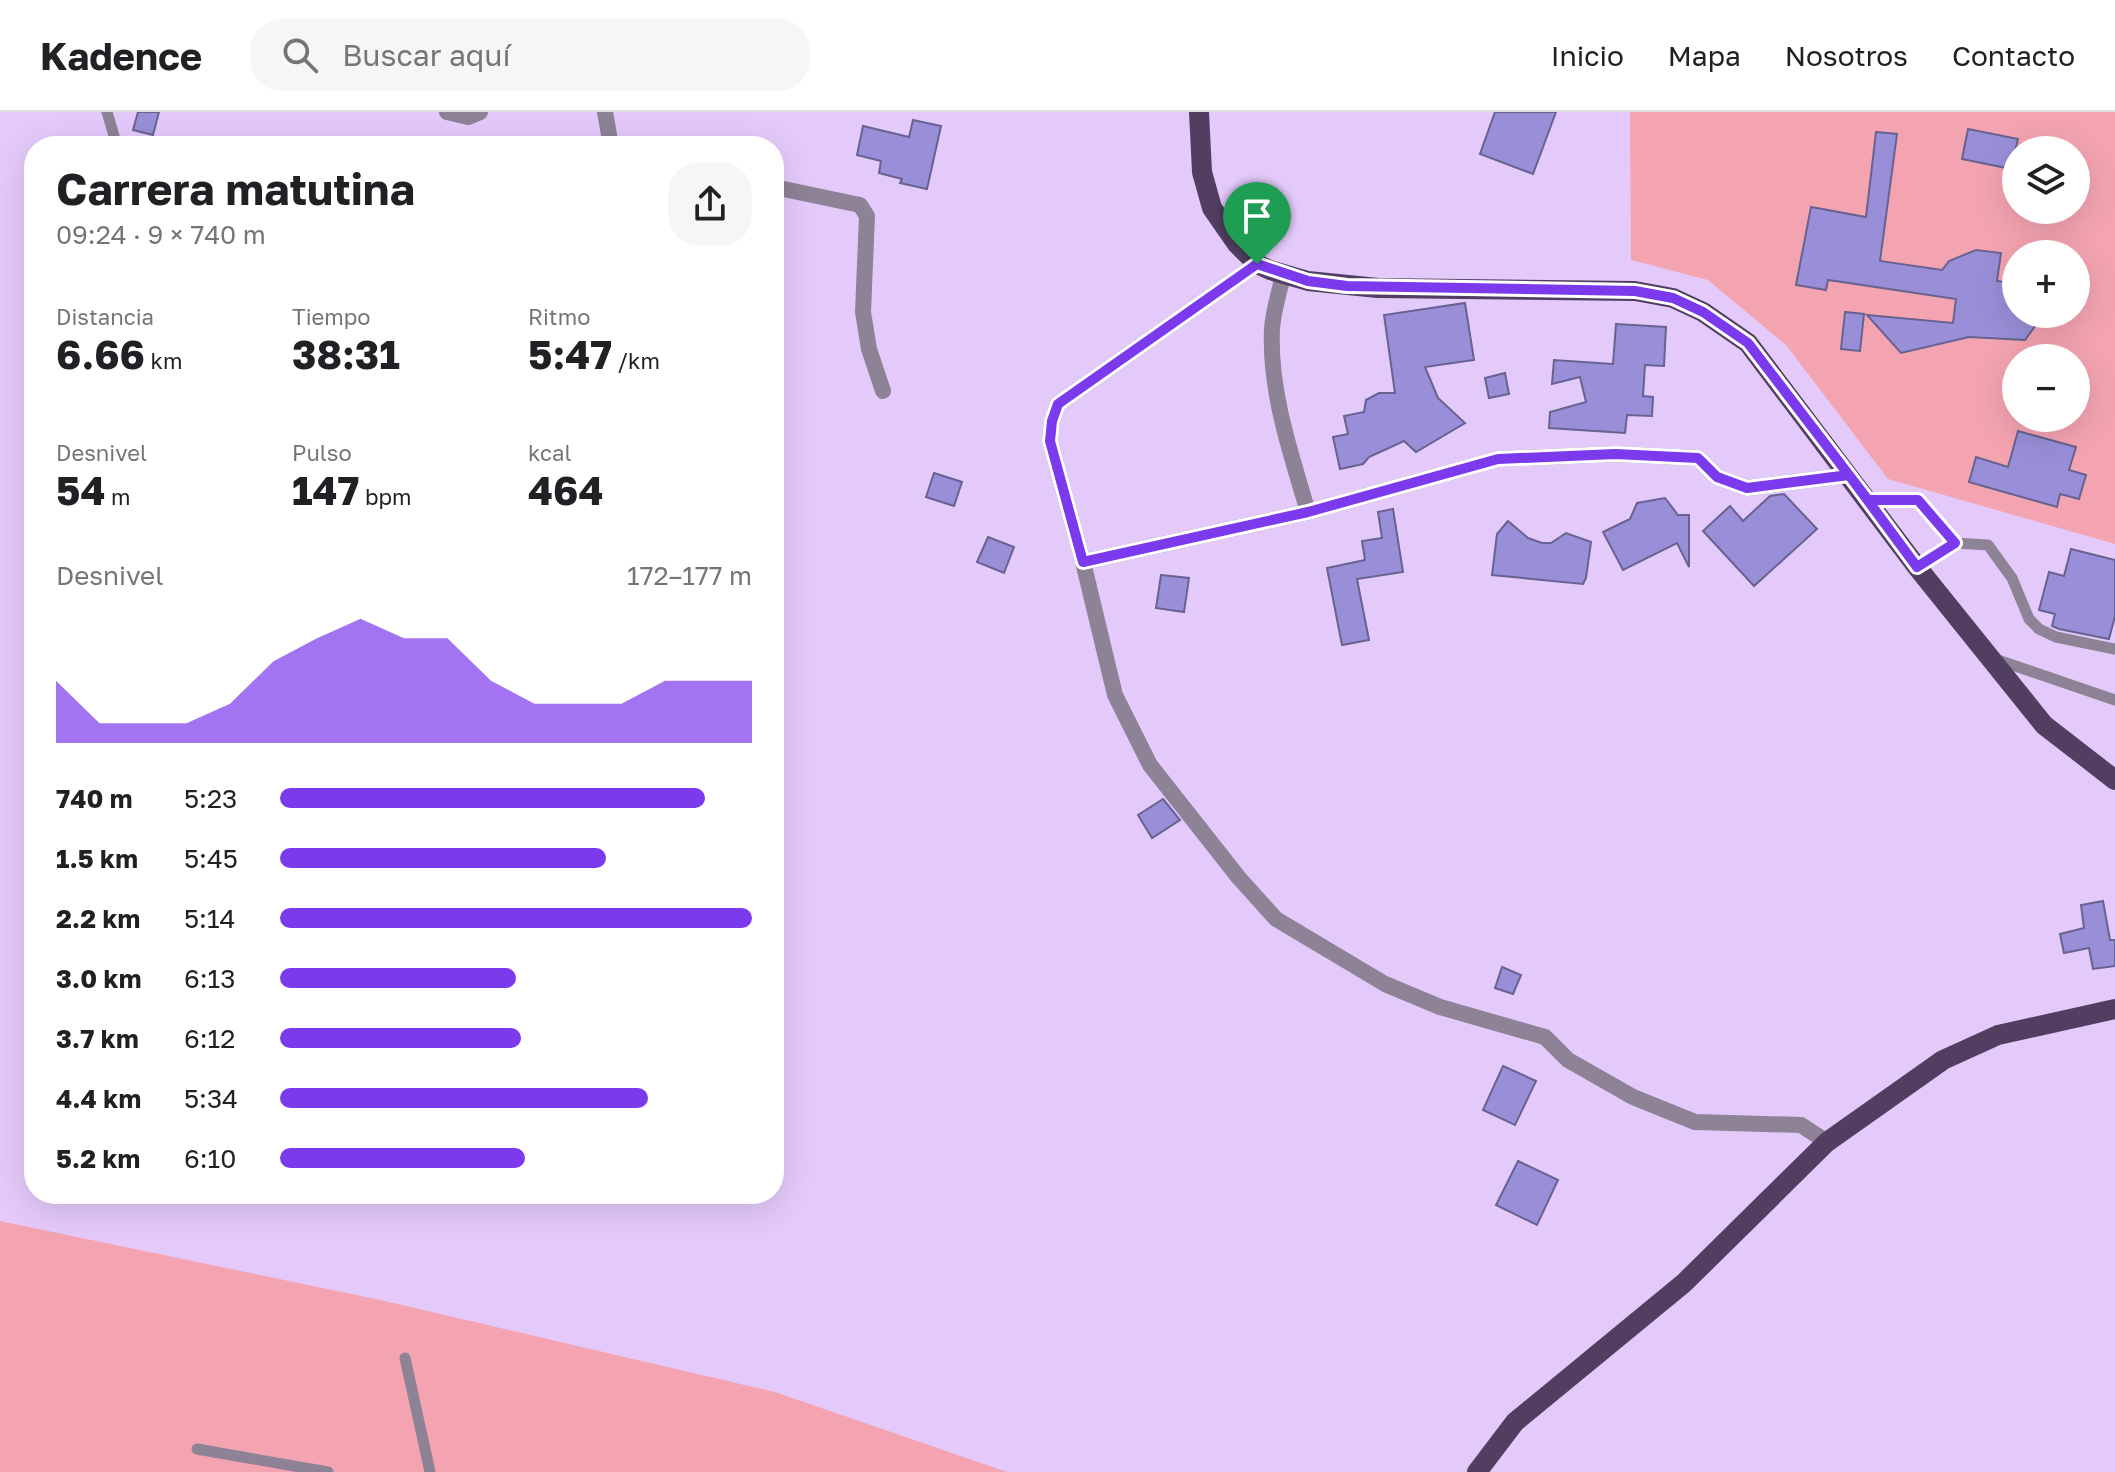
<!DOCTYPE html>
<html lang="es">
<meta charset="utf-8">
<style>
:root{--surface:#fff;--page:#f6f6f6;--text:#202124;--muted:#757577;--line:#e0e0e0;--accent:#7c3aed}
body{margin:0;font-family:"Golos Text",sans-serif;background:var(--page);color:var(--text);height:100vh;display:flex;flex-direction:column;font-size:30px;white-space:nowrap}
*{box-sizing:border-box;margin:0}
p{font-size:26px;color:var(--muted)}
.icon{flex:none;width:44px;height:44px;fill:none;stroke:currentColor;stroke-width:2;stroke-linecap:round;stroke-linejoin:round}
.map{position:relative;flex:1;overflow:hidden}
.side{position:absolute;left:24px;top:24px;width:760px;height:1068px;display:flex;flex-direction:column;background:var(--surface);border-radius:32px;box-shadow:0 8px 32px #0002}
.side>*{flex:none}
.fabs{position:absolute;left:2002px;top:24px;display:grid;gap:16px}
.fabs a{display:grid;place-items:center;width:88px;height:88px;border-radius:50%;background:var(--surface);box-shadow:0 8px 32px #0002;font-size:40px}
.pin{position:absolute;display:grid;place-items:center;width:68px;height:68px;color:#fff;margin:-82px -34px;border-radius:50% 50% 50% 0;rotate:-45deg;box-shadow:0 0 8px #0007}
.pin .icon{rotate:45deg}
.round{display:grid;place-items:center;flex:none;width:84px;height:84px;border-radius:32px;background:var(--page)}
.headline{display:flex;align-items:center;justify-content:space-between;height:136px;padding:0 32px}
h1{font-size:44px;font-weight:700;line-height:60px}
.figures{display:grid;grid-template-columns:repeat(3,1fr);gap:12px;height:136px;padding:8px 32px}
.figures div{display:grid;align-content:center}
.figures b{font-size:40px;font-weight:700}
.figures small{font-size:22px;font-weight:400}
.figures p{font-size:22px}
.chart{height:224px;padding:16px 32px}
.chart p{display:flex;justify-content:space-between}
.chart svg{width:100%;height:144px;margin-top:8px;fill:var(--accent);opacity:.7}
ul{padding:0 32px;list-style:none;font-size:26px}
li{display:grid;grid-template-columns:128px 96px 1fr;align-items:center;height:60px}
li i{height:20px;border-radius:10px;background:var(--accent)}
header{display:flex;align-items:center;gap:48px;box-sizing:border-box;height:112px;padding:0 40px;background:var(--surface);border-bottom:2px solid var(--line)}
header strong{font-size:38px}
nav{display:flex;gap:44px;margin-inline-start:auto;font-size:28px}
.search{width:560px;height:72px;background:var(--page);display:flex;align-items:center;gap:20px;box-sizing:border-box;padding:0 28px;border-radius:32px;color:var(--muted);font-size:30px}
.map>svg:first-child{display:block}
.green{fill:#f4a4b1;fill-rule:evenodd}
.building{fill:#998fd9;stroke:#686290;stroke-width:2}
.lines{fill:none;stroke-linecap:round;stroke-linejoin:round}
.lane{stroke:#8d8296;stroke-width:11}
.street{stroke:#8d8296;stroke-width:16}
.primary{stroke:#513e60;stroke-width:20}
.route-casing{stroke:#fff;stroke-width:16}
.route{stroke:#7c3aed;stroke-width:10}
</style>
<header>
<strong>Kadence</strong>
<div class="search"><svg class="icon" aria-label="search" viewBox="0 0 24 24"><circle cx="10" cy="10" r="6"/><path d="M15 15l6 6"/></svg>Buscar aquí</div>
<nav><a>Inicio</a><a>Mapa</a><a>Nosotros</a><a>Contacto</a></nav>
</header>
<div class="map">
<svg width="2115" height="1360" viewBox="0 0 2115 1360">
<rect width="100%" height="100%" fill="#e4cafb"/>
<g class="green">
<path d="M 1630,0 L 2115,0 L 2115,432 L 1888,367 L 1786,233 L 1708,168 L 1631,148 ZM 2016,38 L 2076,38 L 2076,98 L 2016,98 ZM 2016,142 L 2076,142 L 2076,202 L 2016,202 ZM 2016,246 L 2076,246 L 2076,306 L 2016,306 Z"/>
<path d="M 0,1109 L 385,1189 L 775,1280 L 1007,1360 L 0,1360 Z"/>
</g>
<g class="building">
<path d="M 138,0 L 159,0 L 153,23 L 133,18 Z"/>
<path d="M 1495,0 L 1556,0 L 1533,62 L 1480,42 Z"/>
<path d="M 913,8 L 941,14 L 927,77 L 900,71 L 902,67 L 879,61 L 881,49 L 857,43 L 863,14 L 909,25 Z"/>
<path d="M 1968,17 L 2018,27 L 2011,57 L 1962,47 Z"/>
<path d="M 1876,20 L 1897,22 L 1880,149 L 1942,158 L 1949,149 L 1976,138 L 2001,141 L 1997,169 L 2016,172 L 2016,202 L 2044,202 L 2025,228 L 1969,225 L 1901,241 L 1867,203 L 1953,211 L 1956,187 L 1828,168 L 1826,178 L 1796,173 L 1811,95 L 1866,105 Z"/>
<path d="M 1465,191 L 1474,248 L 1425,255 L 1438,286 L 1465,311 L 1416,340 L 1404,329 L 1369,345 L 1363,352 L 1340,357 L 1333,325 L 1348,322 L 1344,304 L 1364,300 L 1366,288 L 1379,281 L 1395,281 L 1384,203 Z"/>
<path d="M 1845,200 L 1864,202 L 1860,239 L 1841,237 Z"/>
<path d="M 1616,212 L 1666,215 L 1664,254 L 1645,253 L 1643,284 L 1653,285 L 1652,304 L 1627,303 L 1625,321 L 1549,316 L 1550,300 L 1586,290 L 1580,265 L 1552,272 L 1554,248 L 1613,252 Z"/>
<path d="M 1505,261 L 1509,282 L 1489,286 L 1485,266 Z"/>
<path d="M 2018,319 L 2076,335 L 2069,358 L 2086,363 L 2079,387 L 2060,382 L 2057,395 L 1969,370 L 1976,345 L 2008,355 Z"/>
<path d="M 934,361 L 962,370 L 954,394 L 926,385 Z"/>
<path d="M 1784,382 L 1817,417 L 1754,474 L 1703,419 L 1730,394 L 1743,409 L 1770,384 Z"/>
<path d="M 1665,386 L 1678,403 L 1689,403 L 1689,455 L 1677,431 L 1623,458 L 1603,420 L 1630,407 L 1637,391 Z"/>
<path d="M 1393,397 L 1403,460 L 1357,467 L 1369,528 L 1342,533 L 1327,456 L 1365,448 L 1362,429 L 1382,426 L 1378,400 Z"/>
<path d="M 1508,409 L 1528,426 L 1542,431 L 1551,431 L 1566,421 L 1591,430 L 1586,466 L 1583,472 L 1492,463 L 1497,422 Z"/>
<path d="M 988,425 L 1014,435 L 1004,461 L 977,450 Z"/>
<path d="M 2071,437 L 2115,448 L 2115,504 L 2109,527 L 2059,517 L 2052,514 L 2055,502 L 2039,498 L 2049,460 L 2064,464 Z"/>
<path d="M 1161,463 L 1189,466 L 1184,500 L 1156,496 Z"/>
<path d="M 1163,687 L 1180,708 L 1152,726 L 1138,703 Z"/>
<path d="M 2103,789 L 2110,828 L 2115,828 L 2115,854 L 2093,857 L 2089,836 L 2064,841 L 2060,822 L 2084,816 L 2081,793 Z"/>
<path d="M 1502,855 L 1521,863 L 1513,882 L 1495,876 Z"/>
<path d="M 1503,954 L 1536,969 L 1515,1013 L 1483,998 Z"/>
<path d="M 1518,1049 L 1558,1068 L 1537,1113 L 1496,1093 Z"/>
</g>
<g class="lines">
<g class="lane">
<path d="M 107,0 L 117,34"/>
<path d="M 1868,388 L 1918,388 L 1955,431"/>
<path d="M 1917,455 L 1955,431 L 1988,433 L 2012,466 L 2029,507 L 2039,517 L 2056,525 L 2115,537"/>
<path d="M 1995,547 L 2115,588"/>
<path d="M 405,1246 L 430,1360"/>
<path d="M 197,1337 L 328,1360"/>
</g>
<g class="street">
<path d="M 447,0 L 468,5 L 480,0"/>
<path d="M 605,0 L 611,34"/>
<path d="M 774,75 L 860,93 L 867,104 L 863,200 L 869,237 L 883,279"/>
<path d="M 1257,152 L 1058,292 L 1052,309 L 1050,329 L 1083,450 L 1115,583 L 1150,653 L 1239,766 L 1276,807 L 1385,872 L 1440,895 L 1545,925 L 1568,948 L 1633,985 L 1695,1010 L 1801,1013 L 1827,1030"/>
<path d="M 1283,162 C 1280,179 1273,199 1272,217 C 1269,279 1291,342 1308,400"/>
<path d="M 1083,450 L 1308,400 L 1498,347 L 1615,342 L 1698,346 L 1717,365 L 1747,376 L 1849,363"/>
</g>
<g class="primary">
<path d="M 1199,0 L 1202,60 L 1212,96 L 1237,132 L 1257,152 L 1270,158 L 1308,169 L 1378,176 L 1635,179 L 1673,186 L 1703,200 L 1748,231 L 1917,455 L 2044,613 L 2115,668"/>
<path d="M 1477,1360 L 1515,1310 L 1684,1171 L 1827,1030 L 1943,948 L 1998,923 L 2115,897"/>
</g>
</g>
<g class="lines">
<g class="route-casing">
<path id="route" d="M 1257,152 L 1058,292 L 1052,309 L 1050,329 L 1083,450 L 1308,400 L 1498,347 L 1615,342 L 1698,346 L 1717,365 L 1747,376 L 1849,363 L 1917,455 L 1955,431 L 1918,388 L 1868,388 L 1748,231 L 1703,200 L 1673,186 L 1635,179 L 1347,174 L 1308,169 L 1257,152"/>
</g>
<use href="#route" class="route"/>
</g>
</svg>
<div class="fabs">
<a><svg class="icon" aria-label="layers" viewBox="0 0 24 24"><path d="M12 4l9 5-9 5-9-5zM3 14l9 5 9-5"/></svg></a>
<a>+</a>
<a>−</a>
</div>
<div class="pin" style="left:1257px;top:152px;background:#1e9e55"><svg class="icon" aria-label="arrive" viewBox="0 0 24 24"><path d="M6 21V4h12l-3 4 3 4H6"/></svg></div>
<section class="side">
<div class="headline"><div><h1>Carrera matutina</h1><p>09:24 · 9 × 740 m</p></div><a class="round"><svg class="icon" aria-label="share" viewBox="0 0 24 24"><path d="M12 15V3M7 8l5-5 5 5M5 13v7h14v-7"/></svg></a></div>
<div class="figures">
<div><p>Distancia</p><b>6.66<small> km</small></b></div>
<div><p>Tiempo</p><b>38:31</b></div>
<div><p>Ritmo</p><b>5:47<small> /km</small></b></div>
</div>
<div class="figures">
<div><p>Desnivel</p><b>54<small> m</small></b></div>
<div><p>Pulso</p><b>147<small> bpm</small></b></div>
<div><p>kcal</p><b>464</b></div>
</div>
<div class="chart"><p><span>Desnivel</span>172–177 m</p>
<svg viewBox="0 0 160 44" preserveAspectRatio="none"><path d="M0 44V25L10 38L20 38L30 38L40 32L50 19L60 12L70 6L80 12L90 12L100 25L110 32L120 32L130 32L140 25L150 25L160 25V44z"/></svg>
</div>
<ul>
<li><b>740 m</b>5:23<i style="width:90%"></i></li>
<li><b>1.5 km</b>5:45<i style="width:69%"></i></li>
<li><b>2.2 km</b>5:14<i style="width:100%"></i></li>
<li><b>3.0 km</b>6:13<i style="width:50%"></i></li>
<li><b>3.7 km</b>6:12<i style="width:51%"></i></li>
<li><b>4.4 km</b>5:34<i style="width:78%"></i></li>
<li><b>5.2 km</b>6:10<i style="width:52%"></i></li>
</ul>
</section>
</div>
